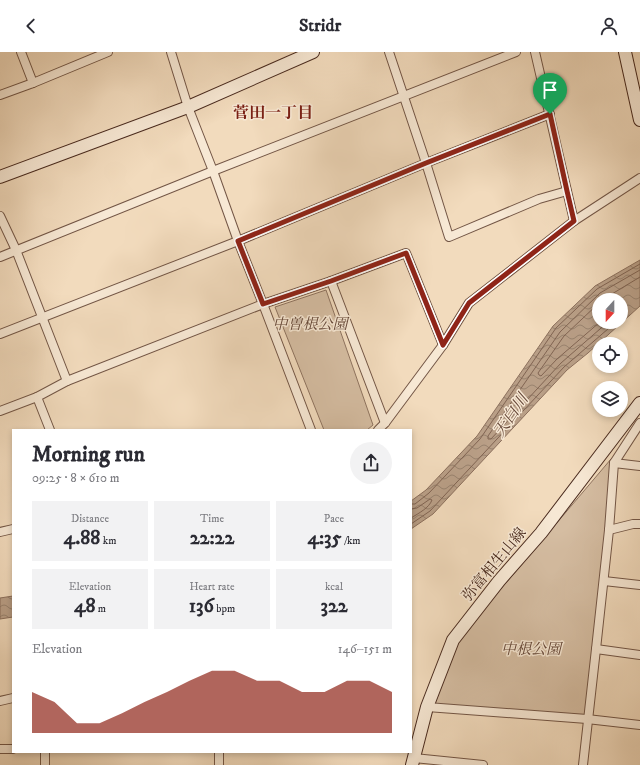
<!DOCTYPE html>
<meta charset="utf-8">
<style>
:root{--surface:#fff;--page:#f2f2f3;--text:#2b2b33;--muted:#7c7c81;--accent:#8f2418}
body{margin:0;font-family:"IM FELL DW Pica","Noto Serif JP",serif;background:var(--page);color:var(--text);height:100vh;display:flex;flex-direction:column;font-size:15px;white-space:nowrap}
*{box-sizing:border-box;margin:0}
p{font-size:13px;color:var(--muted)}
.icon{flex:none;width:22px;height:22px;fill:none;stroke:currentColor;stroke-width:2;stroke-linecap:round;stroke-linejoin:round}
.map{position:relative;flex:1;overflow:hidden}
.drawer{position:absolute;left:12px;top:377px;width:400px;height:324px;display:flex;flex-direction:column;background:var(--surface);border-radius:0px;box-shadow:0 2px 6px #0003}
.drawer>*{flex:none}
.needle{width:26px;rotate:201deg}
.fabs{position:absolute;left:592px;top:241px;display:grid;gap:8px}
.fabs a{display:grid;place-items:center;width:36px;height:36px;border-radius:50%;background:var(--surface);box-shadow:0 2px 6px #0003;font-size:20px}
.pin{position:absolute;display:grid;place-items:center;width:34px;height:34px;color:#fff;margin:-41px -17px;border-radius:50% 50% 50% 0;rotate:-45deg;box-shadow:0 0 4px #0007}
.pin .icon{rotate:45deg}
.round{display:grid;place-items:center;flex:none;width:42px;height:42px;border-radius:21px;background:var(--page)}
.summary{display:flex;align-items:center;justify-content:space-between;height:68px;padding:0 20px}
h1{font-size:22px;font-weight:700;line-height:30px}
.metrics{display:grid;grid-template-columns:repeat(3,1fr);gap:6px;height:68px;padding:4px 20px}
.metrics div{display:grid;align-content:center;border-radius:0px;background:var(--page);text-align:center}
.metrics b{font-size:20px;font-weight:700}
.metrics small{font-size:11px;font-weight:400}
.metrics p{font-size:11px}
.chart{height:112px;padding:8px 20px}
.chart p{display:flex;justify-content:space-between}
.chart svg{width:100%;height:72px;margin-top:4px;fill:var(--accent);opacity:.7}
header{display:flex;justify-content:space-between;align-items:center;height:52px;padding:0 20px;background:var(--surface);font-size:18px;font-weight:700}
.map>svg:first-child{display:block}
.green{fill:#d5bda2;stroke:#8f7460}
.water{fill:url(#water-waves);stroke:#8c705d;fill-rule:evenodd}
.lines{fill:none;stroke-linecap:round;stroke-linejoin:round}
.shore{stroke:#816452;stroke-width:1}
.street-casing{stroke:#735646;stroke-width:10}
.secondary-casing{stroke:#492a1e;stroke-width:14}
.street{stroke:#f7e8d4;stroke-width:8}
.secondary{stroke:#f7e8d4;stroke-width:12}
.route-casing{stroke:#fff;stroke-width:8}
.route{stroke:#8f2418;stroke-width:5}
.labels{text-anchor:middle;stroke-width:3;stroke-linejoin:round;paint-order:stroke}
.park-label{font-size:15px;font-style:italic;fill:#654738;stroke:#f7e8d4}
.street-label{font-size:15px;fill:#492a1e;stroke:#f7e8d4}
.neighbourhood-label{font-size:16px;font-weight:bold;fill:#7a1f14;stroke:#f7e8d4}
.water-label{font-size:16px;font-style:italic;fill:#654738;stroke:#f7e8d4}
</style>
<header><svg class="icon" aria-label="back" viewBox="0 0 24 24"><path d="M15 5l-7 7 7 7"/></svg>Stridr<svg class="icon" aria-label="person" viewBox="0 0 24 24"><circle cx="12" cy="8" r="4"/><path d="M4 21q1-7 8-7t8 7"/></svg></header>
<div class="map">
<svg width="640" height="713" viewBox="0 0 640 713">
<defs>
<pattern id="water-waves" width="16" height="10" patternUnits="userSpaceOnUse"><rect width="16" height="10" fill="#b99f87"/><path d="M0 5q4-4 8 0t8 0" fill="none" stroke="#98826e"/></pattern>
</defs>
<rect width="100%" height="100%" fill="#f2dbbd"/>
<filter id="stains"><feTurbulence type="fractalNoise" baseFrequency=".005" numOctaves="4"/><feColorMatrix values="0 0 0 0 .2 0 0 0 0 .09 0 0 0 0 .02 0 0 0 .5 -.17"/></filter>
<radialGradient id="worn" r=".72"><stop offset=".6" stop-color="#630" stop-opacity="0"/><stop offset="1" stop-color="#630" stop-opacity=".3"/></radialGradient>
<g class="green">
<path d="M 326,238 L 373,373 L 367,378 L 324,378 L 275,255 Z"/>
<path d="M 611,407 L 607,475 L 586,664 L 432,653 L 455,591 Z"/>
</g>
<g class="water">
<path d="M 640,208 L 640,254 L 588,301 L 567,318 L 433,462 L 411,477 L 411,449 L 426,438 L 477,384 L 553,274 L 595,234 ZM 599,248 L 621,248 L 621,270 L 599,270 Z"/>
<path d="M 13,544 L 13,565 L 0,567 L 0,546 Z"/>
</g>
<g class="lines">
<g class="shore">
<path d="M 602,248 L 640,225"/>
<path d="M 599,251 L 564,284 L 538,321 L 539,323 L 541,324 L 557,307 L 600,270"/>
<path d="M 608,270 L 561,311 L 491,387 L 488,387 L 488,384 L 560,280 L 600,241 L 640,218"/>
<path d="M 411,452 L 415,452 L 429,441 L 480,387 L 556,276 L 597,237 L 640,212"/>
<path d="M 411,457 L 417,456 L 430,447 L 432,448 C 429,456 419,461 411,466"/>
<path d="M 411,472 L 430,459 L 564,315 L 616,270"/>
</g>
<g class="street-casing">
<g id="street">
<path d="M 21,0 L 33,31"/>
<path d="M 171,0 L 188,55 L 213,119 L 238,189 L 263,252 L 331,229 L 406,201 L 443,293"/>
<path d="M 389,0 L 426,111 L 449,185 L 539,147 L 567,139"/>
<path d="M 535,0 L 574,169"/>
<path d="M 0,43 L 33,31 L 108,0"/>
<path d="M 0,164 L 16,198 L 67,329"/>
<path d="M 0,205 L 213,119 L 516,0"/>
<path d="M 331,229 L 385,371"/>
<path d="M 0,282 L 238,189 L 426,111 L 550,62"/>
<path d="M 0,359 L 37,345"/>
<path d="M 50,378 L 37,345 L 67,329 L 263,252 L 311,378"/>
<path d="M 378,378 L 385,371 L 443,293 L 469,251 L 574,169 L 640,126"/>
<path d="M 614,411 L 640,414"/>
<path d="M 609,478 L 633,472 L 640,472"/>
<path d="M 0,480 L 13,477"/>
<path d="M 604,529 L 640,533"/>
<path d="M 596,597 L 640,603"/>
<path d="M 0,649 L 13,646"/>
<path d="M 427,655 L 587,667 L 640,673"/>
<path d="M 0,697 L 13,697"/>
<path d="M 45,700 L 45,713"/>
<path d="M 414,706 L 483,713"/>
<path d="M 219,713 L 219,700"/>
<path d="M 583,713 L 596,597 L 609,478 L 614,411 L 640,371"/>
</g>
</g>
<g class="secondary-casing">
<g id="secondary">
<path d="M 625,0 L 640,68"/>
<path d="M 0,125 L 188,55 L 313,0"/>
<path d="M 412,713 L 427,655 L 453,588 L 499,529 L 541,481 L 640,351"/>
</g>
</g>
<use href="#street" class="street"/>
<use href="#secondary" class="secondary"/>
</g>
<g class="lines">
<g class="route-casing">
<path id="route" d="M 550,62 L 567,139 L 574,169 L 469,251 L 443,293 L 406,201 L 331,229 L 263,252 L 238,189 L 426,111 Z"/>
</g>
<use href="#route" class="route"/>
</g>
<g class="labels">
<g class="park-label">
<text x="310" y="277">中曽根公園</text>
<text x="531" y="602">中根公園</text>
</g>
<g class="street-label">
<text transform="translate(494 512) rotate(-50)" y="5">弥富相生山線</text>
</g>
<g class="neighbourhood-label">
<text x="273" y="66">菅田一丁目</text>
</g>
<g class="water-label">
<text transform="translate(510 363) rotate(-56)" y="6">天白川</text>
</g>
</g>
<rect width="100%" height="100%" filter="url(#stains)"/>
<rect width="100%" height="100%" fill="url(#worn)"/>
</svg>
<div class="fabs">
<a><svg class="needle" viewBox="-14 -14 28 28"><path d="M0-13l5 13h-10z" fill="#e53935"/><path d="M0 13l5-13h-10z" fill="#7c7c81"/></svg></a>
<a><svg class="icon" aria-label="locate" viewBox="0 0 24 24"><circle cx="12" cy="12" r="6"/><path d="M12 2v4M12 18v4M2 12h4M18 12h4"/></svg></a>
<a><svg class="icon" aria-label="layers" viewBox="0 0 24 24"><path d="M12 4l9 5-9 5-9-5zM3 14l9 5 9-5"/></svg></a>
</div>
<div class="pin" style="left:550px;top:62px;background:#1e9e55"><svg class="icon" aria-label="arrive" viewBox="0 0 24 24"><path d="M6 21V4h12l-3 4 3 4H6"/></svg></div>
<section class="drawer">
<div class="summary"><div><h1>Morning run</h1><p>09:25 · 8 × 610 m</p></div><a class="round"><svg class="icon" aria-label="share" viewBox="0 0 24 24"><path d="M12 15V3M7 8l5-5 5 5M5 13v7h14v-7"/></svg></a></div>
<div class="metrics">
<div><p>Distance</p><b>4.88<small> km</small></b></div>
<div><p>Time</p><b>22:22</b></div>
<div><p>Pace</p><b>4:35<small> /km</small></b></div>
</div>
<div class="metrics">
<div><p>Elevation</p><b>48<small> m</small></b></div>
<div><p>Heart rate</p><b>136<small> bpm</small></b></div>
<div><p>kcal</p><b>322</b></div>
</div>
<div class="chart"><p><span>Elevation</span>146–151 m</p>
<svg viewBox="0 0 160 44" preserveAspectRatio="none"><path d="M0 44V19L10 25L20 38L30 38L40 32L50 25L60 19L70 12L80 6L90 6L100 12L110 12L120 19L130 19L140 12L150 12L160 19V44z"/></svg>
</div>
</section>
</div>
